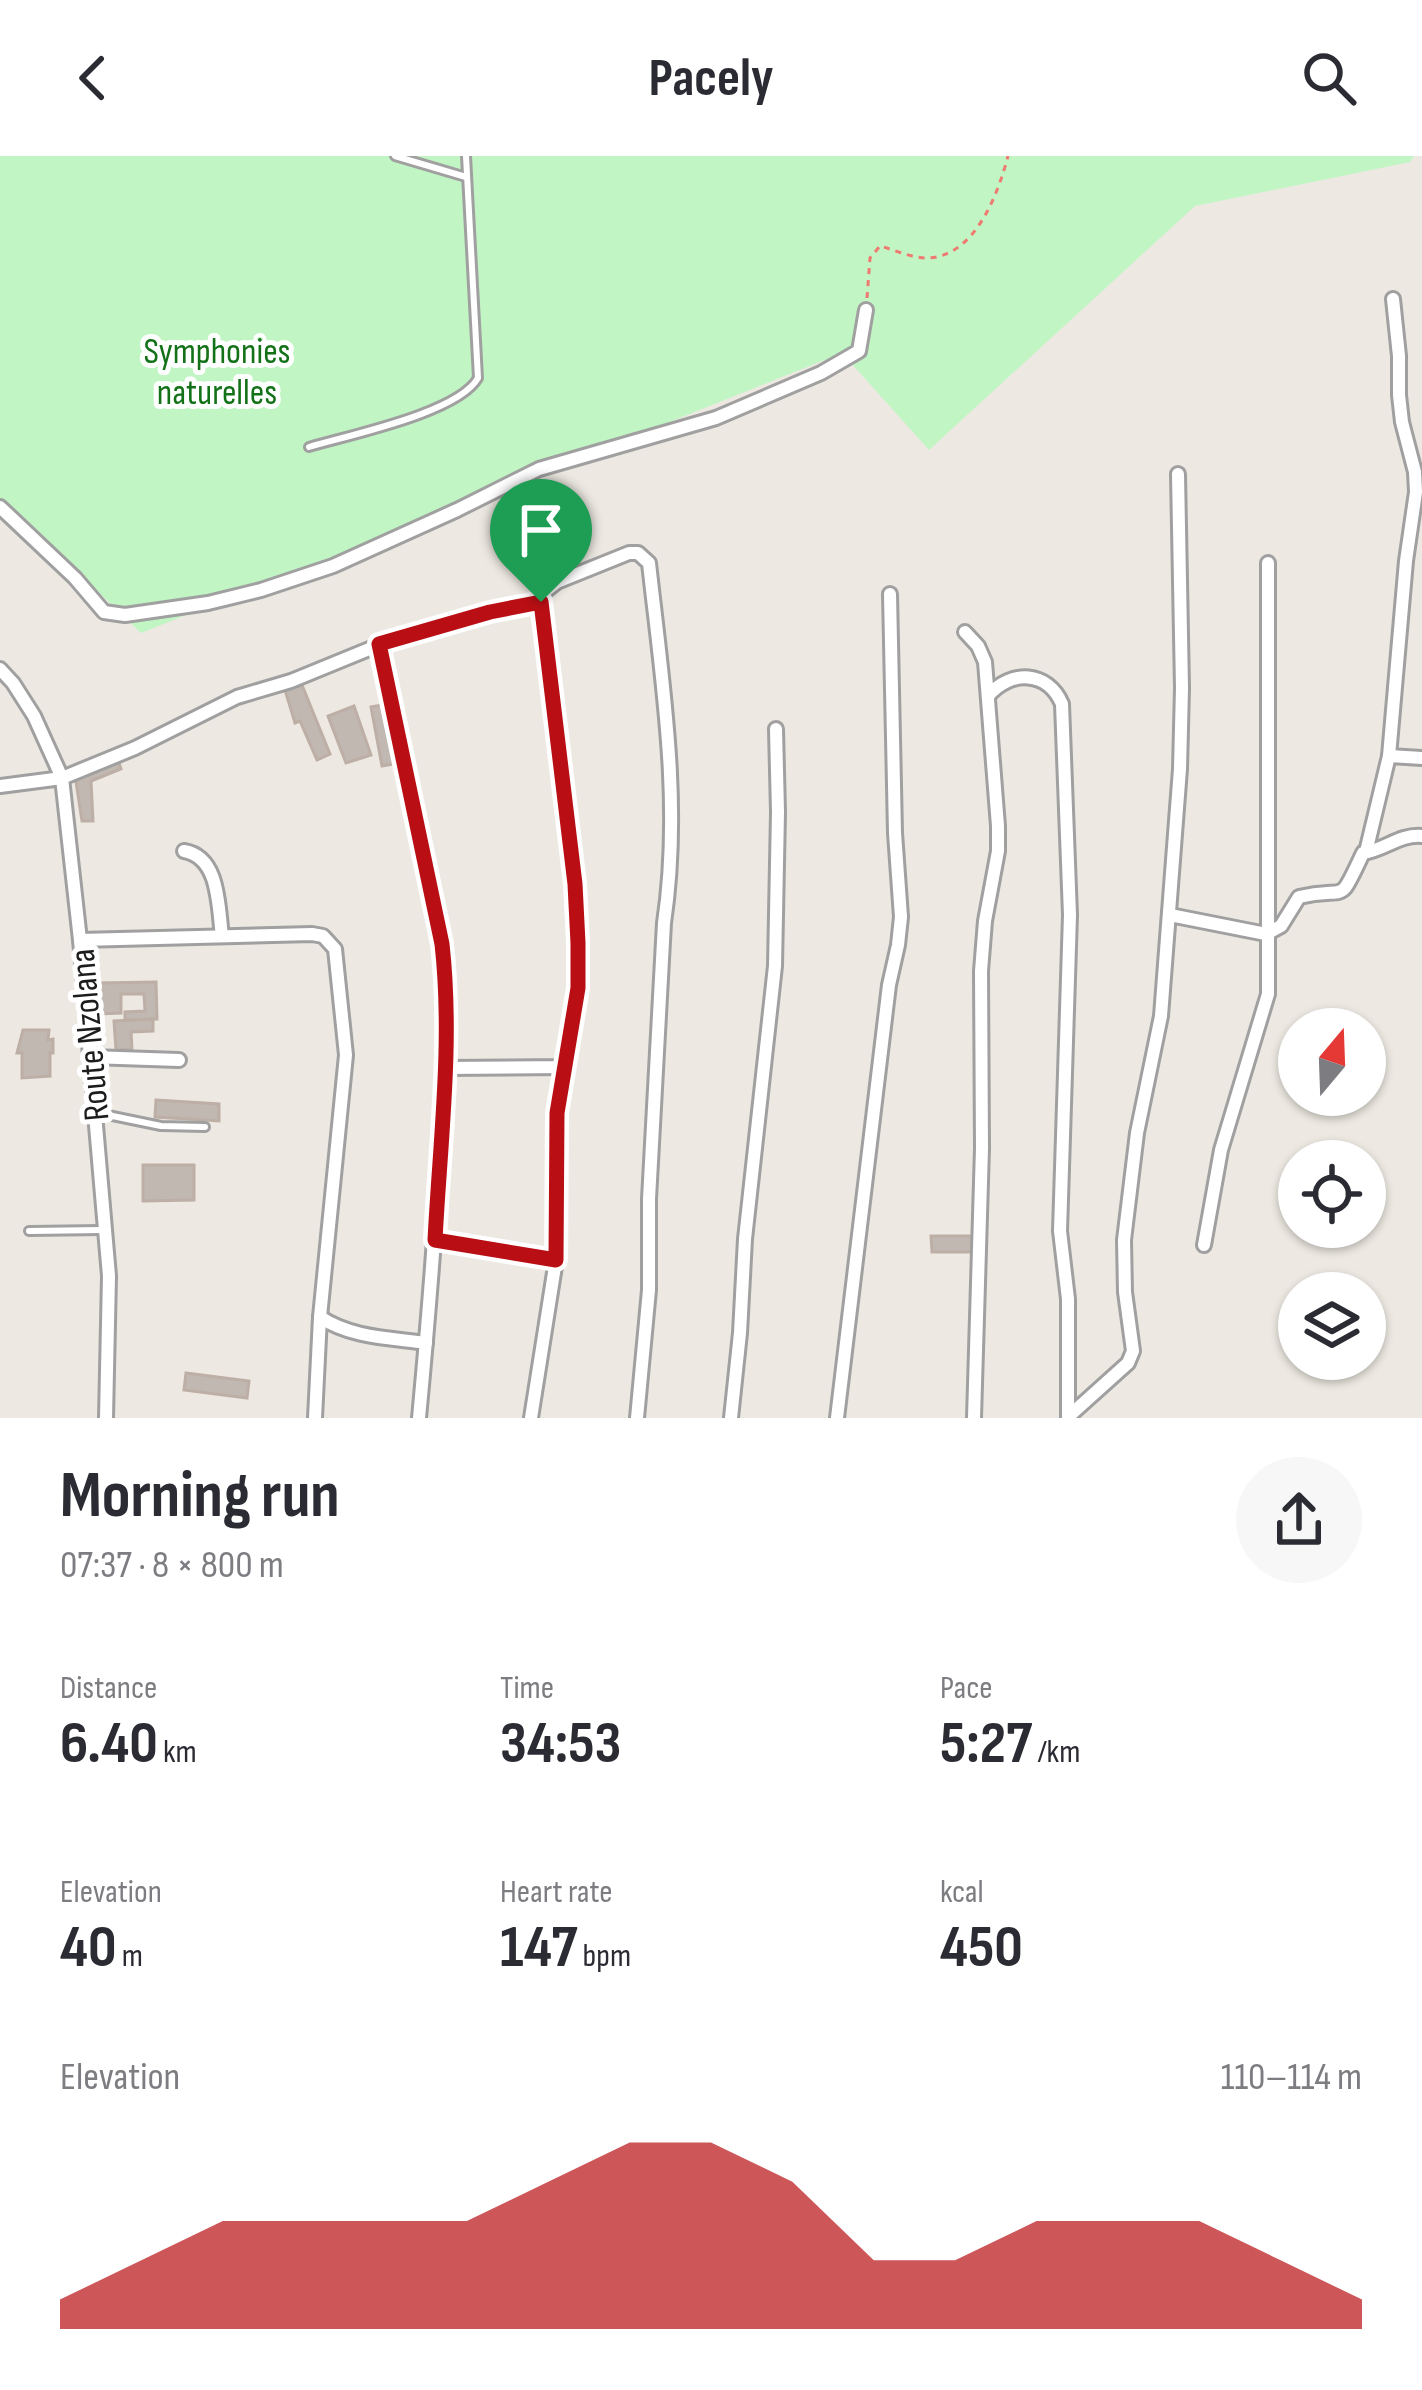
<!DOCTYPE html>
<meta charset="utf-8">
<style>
:root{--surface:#fff;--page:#f7f7f7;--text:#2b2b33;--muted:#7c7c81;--accent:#b90f14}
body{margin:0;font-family:"Sofia Sans Condensed",sans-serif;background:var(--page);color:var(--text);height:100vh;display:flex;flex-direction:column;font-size:45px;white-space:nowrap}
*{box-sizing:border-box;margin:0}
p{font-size:39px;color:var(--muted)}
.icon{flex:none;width:66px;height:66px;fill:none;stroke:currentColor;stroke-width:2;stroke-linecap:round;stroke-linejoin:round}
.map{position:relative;height:1262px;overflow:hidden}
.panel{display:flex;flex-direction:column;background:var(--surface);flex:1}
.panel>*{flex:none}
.needle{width:78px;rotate:19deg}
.tools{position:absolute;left:1278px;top:852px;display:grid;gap:24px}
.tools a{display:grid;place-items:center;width:108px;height:108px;border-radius:50%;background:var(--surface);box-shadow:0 3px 9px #0004;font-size:60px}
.pin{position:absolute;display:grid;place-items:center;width:102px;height:102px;color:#fff;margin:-123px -51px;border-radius:50% 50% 50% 0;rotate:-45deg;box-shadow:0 0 12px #0007}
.pin .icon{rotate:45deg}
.round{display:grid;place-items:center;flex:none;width:126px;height:126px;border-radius:63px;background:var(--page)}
.summary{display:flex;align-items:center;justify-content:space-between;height:204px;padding:0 60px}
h1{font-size:66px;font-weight:700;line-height:90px}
.figures{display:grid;grid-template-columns:repeat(3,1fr);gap:18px;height:204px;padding:12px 60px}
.figures div{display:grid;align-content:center}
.figures b{font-size:60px;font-weight:700}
.figures small{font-size:33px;font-weight:400}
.figures p{font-size:33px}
.chart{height:336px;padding:24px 60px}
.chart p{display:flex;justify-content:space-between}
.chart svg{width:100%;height:216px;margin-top:12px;fill:var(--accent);opacity:.7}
header{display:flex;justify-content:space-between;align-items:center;height:156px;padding:0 60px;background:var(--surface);font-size:54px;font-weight:700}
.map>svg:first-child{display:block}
.park{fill:#c1f5c4}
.building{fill:#c1b8b2;stroke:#bdafa6;stroke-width:3}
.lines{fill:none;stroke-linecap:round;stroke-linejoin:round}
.service-casing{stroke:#a0a0a0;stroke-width:12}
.minor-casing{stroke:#a0a0a0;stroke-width:18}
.path{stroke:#ef7a71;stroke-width:3;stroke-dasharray:6 6;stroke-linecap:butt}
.service{stroke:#fff;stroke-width:6}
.minor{stroke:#fff;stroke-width:12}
.route-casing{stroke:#fff;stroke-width:24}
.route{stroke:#b90f14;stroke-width:15}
.labels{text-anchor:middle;stroke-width:10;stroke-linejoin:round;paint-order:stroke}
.park-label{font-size:36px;fill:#137118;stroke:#fff}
.street-label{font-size:36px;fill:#1c1c1c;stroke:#fff}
</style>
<header><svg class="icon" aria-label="back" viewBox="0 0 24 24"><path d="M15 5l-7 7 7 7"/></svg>Pacely<svg class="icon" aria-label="search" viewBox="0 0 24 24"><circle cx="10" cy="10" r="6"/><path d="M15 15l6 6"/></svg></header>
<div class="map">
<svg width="1422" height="1262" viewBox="0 0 1422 1262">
<rect width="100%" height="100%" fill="#ede9e2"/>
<path class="park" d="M 0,0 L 1414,0 L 1410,6 L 1195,50 L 929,294 L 842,197 L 141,477 L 0,342 Z"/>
<g class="building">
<path d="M 302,529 L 330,598 L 317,604 L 300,565 L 295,567 L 285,534 Z"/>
<path d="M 388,548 L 399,607 L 382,610 L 371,551 Z"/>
<path d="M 354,550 L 371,599 L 346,607 L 328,560 Z"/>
<path d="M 118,604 L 121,613 L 91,625 L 93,665 L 82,665 L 75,619 Z"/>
<path d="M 156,826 L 157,863 L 125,864 L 125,856 L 145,855 L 144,838 L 121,838 L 121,857 L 99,858 L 98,827 Z"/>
<path d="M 153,863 L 153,875 L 131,876 L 132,893 L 116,894 L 114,865 Z"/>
<path d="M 23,874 L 49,874 L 48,884 L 53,883 L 53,897 L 50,897 L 50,920 L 22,922 L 22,897 L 17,897 Z"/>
<path d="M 156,944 L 219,948 L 219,965 L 155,961 Z"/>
<path d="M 143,1009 L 194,1009 L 194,1044 L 143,1045 Z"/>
<path d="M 931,1080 L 972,1080 L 973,1096 L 932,1096 Z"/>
<path d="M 186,1217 L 249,1225 L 247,1242 L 184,1234 Z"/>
</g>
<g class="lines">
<g class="service-casing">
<g id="service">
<path d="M 395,0 L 466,21"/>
<path d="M 309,291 C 349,279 458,257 478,222 L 466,0"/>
<path d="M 98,957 L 161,970 L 205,971"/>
<path d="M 29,1075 L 103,1074"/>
</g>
</g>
<g class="minor-casing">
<g id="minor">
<path d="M 0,351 L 75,422 L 104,456 L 125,459 L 208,447 L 261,434 L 333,410 L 457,354 L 539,313 L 716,262 L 821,217 L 859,195 L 866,154"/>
<path d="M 965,476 L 978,490 L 985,506 L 998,670 L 998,695 L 985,765 L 981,815 L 982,992 L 974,1262"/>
<path d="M 379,489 L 443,788 C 450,852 444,910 441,974 C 436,1070 428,1166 419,1262"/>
<path d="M 0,513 L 13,527 L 34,560 L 62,622 L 80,784 L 109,1120 L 106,1262"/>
<path d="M 988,540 C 1011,513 1048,515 1062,548 L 1070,759 L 1060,1075 L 1068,1143 L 1068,1262"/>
<path d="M 1389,600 L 1422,602"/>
<path d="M 0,630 L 62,622 L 135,592 L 237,541 L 291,525 L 379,489 L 490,456 L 541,446"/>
<path d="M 184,695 C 220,701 218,751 222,780"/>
<path d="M 1366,696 L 1389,600 L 1406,405 L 1416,336 L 1415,316 L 1402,266 L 1399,239 L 1399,200 L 1393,143"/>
<path d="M 1170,759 L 1266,778 L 1281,770 L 1299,741 C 1349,729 1337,753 1363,697 C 1385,694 1399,678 1422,680"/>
<path d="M 80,784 L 312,778 L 323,780 L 335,793 L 346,899 L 320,1161 L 315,1262"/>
<path d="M 90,901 L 179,904"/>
<path d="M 444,912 L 565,911 L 578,832 L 575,727 L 541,446 L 543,437 L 557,426 L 629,397 L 638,397 L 649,407 C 662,525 682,647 664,767 L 649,1043 L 649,1134 L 637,1262"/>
<path d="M 435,1084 L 556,1104 L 531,1262"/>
<path d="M 1204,1089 L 1221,994 L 1268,838 L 1268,407"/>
<path d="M 556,1104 L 557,957 L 565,911"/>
<path d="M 320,1161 C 351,1182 391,1182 426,1187"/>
<path d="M 1068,1261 L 1128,1207 L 1133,1195 L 1125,1136 L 1124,1084 L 1137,977 L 1161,860 L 1180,613 L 1182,532 L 1178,318"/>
<path d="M 731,1262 L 740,1177 L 745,1083 L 775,810 L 778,656 L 776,573"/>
<path d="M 837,1262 L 889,829 L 898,789 L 901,761 L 895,677 L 890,438"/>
</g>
</g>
<path class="path" d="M 867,142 L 870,102 L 880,90 C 895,94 911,102 927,102 C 975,101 998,38 1008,0"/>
<use href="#service" class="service"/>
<use href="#minor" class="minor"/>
</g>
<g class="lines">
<g class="route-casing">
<path id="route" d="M 541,446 L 575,728 L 578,787 L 578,832 L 557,957 L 556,1104 L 435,1084 C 440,986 453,886 442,788 L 379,488 L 490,456 Z"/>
</g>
<use href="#route" class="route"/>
</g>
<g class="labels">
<g class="park-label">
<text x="217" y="207">Symphonies<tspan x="217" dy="41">naturelles</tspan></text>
</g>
<g class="street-label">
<text transform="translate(88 879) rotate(-95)" y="13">Route Nzolana</text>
</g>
</g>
</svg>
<div class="tools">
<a><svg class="needle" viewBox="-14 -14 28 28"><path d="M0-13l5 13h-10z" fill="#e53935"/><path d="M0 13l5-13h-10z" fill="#7c7c81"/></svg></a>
<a><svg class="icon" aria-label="locate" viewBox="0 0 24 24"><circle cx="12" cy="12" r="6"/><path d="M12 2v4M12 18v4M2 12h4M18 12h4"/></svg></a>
<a><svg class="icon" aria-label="layers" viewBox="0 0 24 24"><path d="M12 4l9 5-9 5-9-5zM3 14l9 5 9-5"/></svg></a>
</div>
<div class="pin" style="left:541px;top:446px;background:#1e9e55"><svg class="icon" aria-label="arrive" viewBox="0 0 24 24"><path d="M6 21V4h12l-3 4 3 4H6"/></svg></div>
</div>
<section class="panel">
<div class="summary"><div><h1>Morning run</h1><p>07:37 · 8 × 800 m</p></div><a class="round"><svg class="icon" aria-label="share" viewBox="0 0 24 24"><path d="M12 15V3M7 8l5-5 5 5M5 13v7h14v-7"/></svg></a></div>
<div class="figures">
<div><p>Distance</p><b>6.40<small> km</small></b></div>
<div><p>Time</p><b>34:53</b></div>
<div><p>Pace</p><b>5:27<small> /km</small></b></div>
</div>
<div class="figures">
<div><p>Elevation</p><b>40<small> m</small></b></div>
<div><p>Heart rate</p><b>147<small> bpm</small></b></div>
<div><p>kcal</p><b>450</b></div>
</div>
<div class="chart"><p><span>Elevation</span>110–114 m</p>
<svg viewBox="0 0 160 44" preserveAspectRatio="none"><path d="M0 44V38L10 30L20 22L30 22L40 22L50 22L60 14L70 6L80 6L90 14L100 30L110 30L120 22L130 22L140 22L150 30L160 38V44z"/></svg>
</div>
</section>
